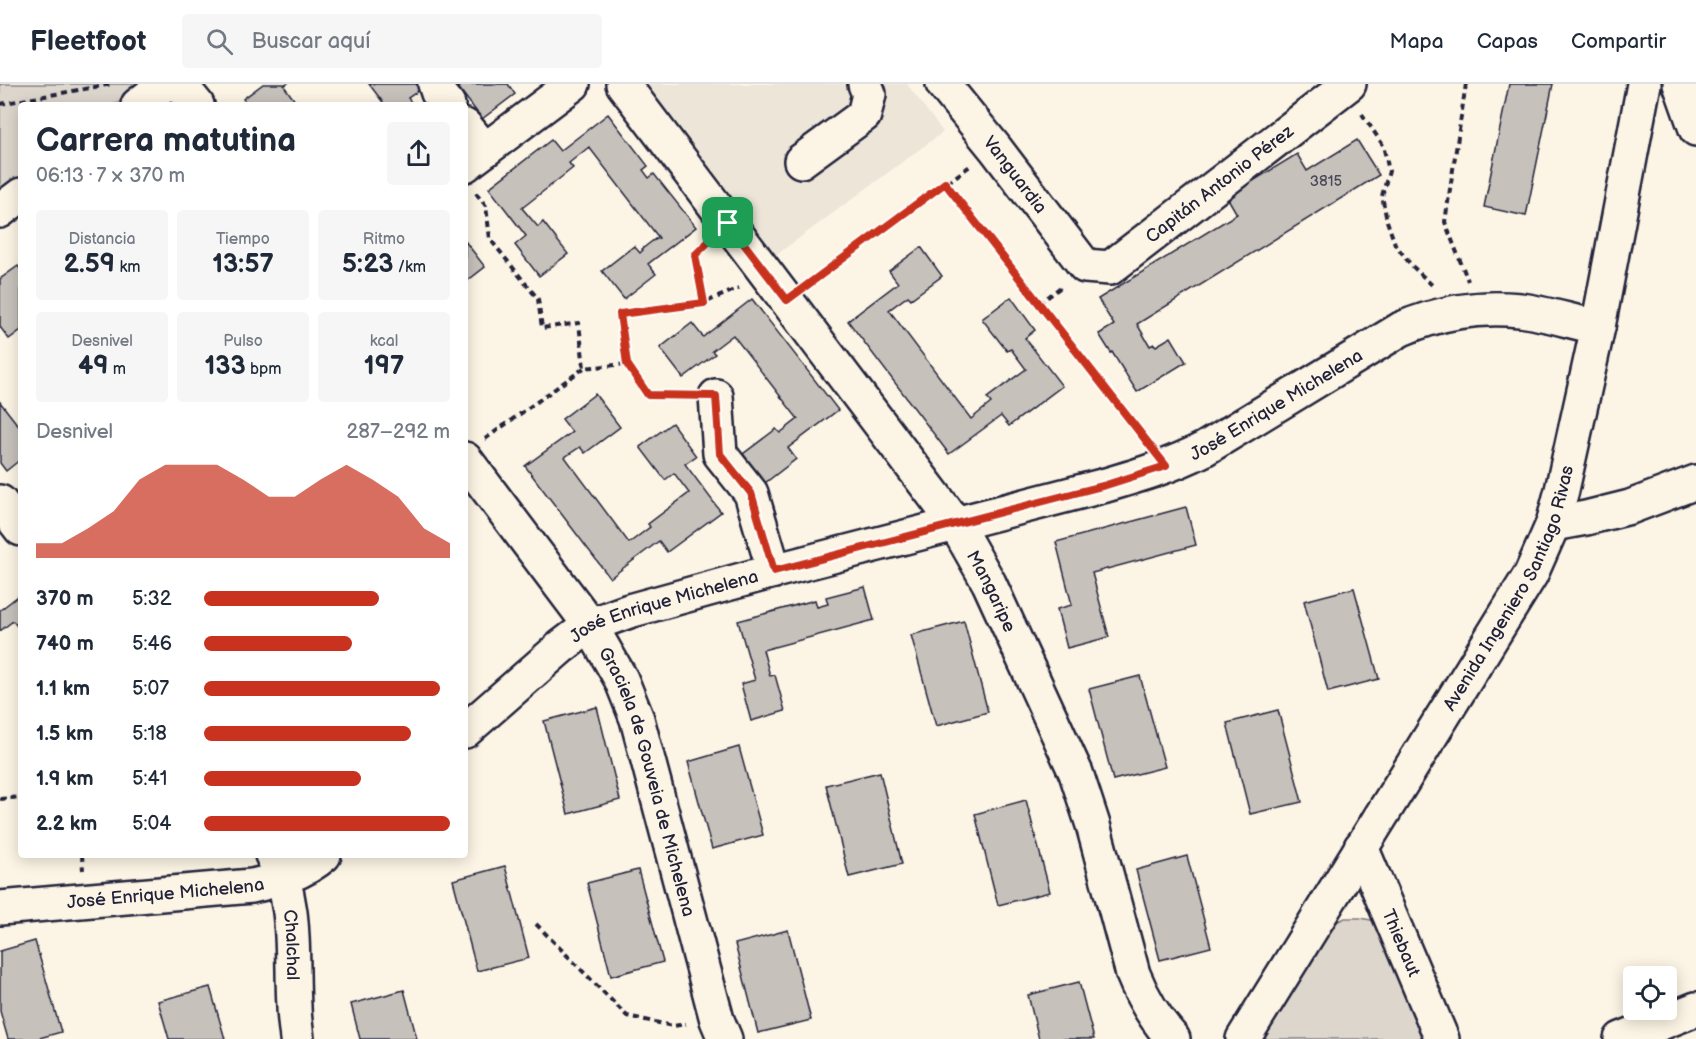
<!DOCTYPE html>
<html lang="es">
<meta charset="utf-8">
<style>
:root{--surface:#fff;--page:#f6f6f7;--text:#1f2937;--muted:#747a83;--line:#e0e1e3;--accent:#c8321e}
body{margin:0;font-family:"Balsamiq Sans",sans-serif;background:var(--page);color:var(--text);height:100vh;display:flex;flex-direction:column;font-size:22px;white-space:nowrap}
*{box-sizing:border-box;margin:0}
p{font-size:20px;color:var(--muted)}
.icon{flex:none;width:33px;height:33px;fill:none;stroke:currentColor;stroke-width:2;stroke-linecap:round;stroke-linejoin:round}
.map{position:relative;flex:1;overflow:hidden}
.details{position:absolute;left:18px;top:18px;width:450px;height:756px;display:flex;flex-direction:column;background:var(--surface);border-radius:6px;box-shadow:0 3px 15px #0003}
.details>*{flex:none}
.tools{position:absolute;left:1623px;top:882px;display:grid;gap:12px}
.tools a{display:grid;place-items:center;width:54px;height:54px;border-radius:6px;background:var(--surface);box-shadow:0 3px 15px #0003;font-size:30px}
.pin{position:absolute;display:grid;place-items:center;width:51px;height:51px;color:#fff;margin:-26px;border-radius:12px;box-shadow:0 3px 9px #0006}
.round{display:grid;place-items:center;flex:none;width:63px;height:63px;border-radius:6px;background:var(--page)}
.head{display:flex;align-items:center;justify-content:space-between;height:102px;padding:0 18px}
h1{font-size:33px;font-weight:700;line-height:45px}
.stats{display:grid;grid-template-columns:repeat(3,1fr);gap:9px;height:102px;padding:6px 18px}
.stats div{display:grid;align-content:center;border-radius:6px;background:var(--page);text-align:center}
.stats b{font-size:26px;font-weight:700}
.stats small{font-size:16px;font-weight:400}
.stats p{font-size:16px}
.chart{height:168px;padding:12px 18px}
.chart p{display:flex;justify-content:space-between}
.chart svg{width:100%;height:108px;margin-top:6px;fill:var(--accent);opacity:.7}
ul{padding:0 18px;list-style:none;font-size:20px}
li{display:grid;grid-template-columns:96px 72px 1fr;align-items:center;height:45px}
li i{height:15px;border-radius:8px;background:var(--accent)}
header{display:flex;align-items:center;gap:36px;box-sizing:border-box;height:84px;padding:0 30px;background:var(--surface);border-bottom:2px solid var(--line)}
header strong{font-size:28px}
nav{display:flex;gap:33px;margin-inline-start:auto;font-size:21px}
.search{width:420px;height:54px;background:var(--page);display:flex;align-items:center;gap:15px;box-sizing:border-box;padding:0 21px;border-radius:6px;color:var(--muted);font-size:22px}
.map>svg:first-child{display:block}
.built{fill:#ece5d8}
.green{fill:#dcd6cc;stroke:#7f7c84;stroke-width:1.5}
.building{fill:#c6c1bb;stroke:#22223b;stroke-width:1.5}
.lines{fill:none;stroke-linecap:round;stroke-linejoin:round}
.minor-casing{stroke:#22223b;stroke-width:38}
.path{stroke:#22223b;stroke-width:4;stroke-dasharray:6 4.5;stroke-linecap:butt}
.minor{stroke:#fcf5e5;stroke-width:33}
.route-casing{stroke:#fff;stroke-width:12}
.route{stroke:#c8321e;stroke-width:8}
.labels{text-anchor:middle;stroke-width:6;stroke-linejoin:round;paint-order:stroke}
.number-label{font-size:15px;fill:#4b4a5b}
.street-label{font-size:18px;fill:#22223b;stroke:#fcf5e5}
</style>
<header>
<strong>Fleetfoot</strong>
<div class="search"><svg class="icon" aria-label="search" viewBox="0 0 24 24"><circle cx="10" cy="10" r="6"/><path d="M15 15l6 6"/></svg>Buscar aquí</div>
<nav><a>Mapa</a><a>Capas</a><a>Compartir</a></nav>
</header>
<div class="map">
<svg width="1696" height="955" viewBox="0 0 1696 955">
<rect width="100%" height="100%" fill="#fcf5e5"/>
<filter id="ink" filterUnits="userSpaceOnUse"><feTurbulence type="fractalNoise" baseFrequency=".0167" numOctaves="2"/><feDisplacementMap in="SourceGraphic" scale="12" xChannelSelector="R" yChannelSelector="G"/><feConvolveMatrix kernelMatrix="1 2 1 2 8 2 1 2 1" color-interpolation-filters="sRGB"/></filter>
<g filter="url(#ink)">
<path class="built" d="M 642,0 L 907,0 L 943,48 L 772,174 Z"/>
<g class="green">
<path d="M 0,0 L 135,0 L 132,7 L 113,21 L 21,21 L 21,93 L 0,109 Z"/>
<path d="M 1345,834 L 1360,834 L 1371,836 L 1377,840 L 1387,856 L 1423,955 L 1262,955 L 1334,839 Z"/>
</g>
<g class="building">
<path d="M 263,0 L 287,0 L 284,2 L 298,21 L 248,21 L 243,15 Z"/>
<path d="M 369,0 L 417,0 L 421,5 L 408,14 L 413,21 L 385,21 Z"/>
<path d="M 462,0 L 508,0 L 515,10 L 482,35 L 458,3 Z"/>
<path d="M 1509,0 L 1553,0 L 1526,132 L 1484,123 Z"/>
<path d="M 608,30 L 648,82 L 643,86 L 649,94 L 654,90 L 696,143 L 648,180 L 656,190 L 624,215 L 602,187 L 634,162 L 640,169 L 643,166 L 642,165 L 655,155 L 655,156 L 659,154 L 589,63 L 569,79 L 573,84 L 522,124 L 538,143 L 543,138 L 568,170 L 539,192 L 515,161 L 526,152 L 489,104 L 551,56 L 560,67 Z"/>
<path d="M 1357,56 L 1379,91 L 1137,240 L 1150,262 L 1154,260 L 1156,262 L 1171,253 L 1186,278 L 1137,308 L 1112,268 L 1111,269 L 1099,250 L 1114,241 L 1098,215 L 1237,130 L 1227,113 L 1297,70 L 1307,87 Z"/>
<path d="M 465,157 L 485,183 L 467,197 L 465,195 Z"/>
<path d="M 921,163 L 942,192 L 911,215 L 908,212 L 889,226 L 971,335 L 991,319 L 987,314 L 1026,285 L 1011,265 L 1007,267 L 982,235 L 1011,213 L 1035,246 L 1025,254 L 1062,302 L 1009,342 L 1001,332 L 949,370 L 848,237 L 898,199 L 889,187 Z"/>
<path d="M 18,182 L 21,186 L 21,246 L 9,255 L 0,243 L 0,195 Z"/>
<path d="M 752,215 L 838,326 L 788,364 L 796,375 L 765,399 L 743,370 L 776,345 L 780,349 L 798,335 L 733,251 L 712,267 L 715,270 L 683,294 L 660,264 L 692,239 L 703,253 Z"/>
<path d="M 595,310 L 620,343 L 585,369 L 580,363 L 565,373 L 629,459 L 650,443 L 648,440 L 689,409 L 674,389 L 665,396 L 640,363 L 672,339 L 696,372 L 685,380 L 721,428 L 667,468 L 659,457 L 610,494 L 525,382 L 572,348 L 562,335 Z"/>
<path d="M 0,318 L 21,345 L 21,375 L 6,387 L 0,379 Z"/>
<path d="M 1186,423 L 1196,461 L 1092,489 L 1109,553 L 1067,564 L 1057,525 L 1072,521 L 1056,458 Z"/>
<path d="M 865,503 L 874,536 L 763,566 L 770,592 L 775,591 L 785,627 L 751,637 L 741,600 L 755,596 L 738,537 L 815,516 L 817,523 L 828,520 L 826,513 Z"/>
<path d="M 1354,504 L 1379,595 L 1328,608 L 1304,517 Z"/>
<path d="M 21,510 L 21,547 L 13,537 L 0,547 L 0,526 Z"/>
<path d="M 964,537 L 988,628 L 936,642 L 911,551 Z"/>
<path d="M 1140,592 L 1165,683 L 1113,696 L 1089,605 Z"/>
<path d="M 597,623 L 620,716 L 568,730 L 544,637 Z"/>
<path d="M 1278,626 L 1302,718 L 1250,730 L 1227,639 Z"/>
<path d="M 739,663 L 763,751 L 712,765 L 688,678 Z"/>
<path d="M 880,688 L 902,780 L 849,793 L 826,701 Z"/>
<path d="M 1026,716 L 1050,808 L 998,821 L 975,730 Z"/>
<path d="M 1187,772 L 1211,863 L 1160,876 L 1136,786 Z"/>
<path d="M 505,782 L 529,874 L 477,887 L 453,796 Z"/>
<path d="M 638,786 L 663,878 L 611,892 L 587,799 Z"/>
<path d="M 788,846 L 811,936 L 758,949 L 735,860 Z"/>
<path d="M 35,857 L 61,948 L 36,955 L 8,955 L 0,927 L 0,867 Z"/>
<path d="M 1079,898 L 1094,955 L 1039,955 L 1028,911 Z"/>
<path d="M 210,903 L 225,955 L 169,955 L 158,917 Z"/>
<path d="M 404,906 L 417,955 L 360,955 L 351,920 Z"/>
</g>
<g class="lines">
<g class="minor-casing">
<g id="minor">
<path d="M 180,0 L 197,21"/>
<path d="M 435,0 L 438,9 L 448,21"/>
<path id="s1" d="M 623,0 L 955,439 L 989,499 L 1076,689 L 1093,741 L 1133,890 C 1143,915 1155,935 1173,955"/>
<path id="s2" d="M 943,0 L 995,64 L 1085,182 L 1110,184 L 1349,0"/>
<path d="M 1680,0 L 1696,45"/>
<path d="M 138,21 L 165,0"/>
<path d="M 465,42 L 485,66"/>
<path d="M 801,77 L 864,31 L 869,10 L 865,0"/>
<path d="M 465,81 L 573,0"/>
<path d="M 0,127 L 21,111"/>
<path d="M 716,312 L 720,370 L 751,409 L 774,487"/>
<path id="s3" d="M 465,375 L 590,541 L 621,595 L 637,635 L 717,936 L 725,955"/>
<path d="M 0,418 L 21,445"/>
<path d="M 1553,440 L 1586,434 L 1630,423 L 1696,398"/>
<path id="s4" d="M 465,647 L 561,563 L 590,541 L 629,527 L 774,487 L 1106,401 C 1140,391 1173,381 1204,365 L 1401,245 C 1440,228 1477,222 1520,226 C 1546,229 1572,238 1598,243"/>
<path id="s5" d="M 1361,763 L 1442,955"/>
<path id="s6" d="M 272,771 C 298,816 291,872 294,922 C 294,933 296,944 297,955"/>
<path id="s7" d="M 0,824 L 252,802 C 279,796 303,789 324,771"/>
<path id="s8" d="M 1243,955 L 1531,490 L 1553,440 L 1562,406 L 1598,243 L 1644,0"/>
<path d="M 1621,955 L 1696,925"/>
</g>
</g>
<g class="path">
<path d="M 1466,0 L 1445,138 L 1468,197"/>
<path d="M 0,20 L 112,0"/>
<path d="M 1362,30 L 1383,61 L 1389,87 L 1382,112 L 1387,137 L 1395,160 L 1411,181 L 1432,201"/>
<path d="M 945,99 L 1147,357"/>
<path d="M 476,109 L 486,122 L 490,155 L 538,215 L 542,244 L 579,239 L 584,284"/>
<path d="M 812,198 L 970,82"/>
<path d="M 704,219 L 695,171 L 707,159"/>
<path d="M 1039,220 L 1062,202"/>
<path d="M 627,280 L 648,311 L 688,312"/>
<path d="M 485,355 L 584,284 L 627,280 L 620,230 L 704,219 L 739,204"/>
<path d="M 0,715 L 21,713"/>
<path d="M 82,771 L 83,786"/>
<path d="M 536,840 L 627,932 L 673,942 L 686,940"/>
</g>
<use href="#minor" class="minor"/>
</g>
</g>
<g class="lines" filter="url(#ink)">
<g class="route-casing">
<path id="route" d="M 945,99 L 1166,382 L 1106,401 L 774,487 L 751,409 L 720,370 L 716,312 L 648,311 L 627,280 L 620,230 L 704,219 L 695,171 L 728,139 L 787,216 Z"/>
</g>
<use href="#route" class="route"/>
</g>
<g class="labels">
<g class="number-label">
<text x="1326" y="102">3815</text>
</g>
<g class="street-label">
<text dy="6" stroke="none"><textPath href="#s2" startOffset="116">Vanguardia</textPath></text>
<text dy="6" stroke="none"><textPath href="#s2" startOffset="394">Capitán Antonio Pérez</textPath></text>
<text dy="6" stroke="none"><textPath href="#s4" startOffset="888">José Enrique Michelena</textPath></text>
<text dy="6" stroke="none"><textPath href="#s8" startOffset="525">Avenida Ingeniero Santiago Rivas</textPath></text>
<text dy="6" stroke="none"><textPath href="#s1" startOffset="628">Mangaripe</textPath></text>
<text dy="6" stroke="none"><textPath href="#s4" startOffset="240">José Enrique Michelena</textPath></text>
<text dy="6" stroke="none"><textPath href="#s3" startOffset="376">Graciela de Gouveia de Michelena</textPath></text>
<text dy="6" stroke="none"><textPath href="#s7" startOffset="166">José Enrique Michelena</textPath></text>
<text dy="6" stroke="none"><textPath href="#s5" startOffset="104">Thiebaut</textPath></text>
<text dy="6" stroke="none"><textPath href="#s6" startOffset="93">Chalchal</textPath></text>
</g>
</g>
</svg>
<div class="tools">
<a><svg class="icon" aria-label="locate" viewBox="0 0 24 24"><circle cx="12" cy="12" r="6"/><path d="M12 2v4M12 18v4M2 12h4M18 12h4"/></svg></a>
</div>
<div class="pin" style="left:728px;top:139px;background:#1e9e55"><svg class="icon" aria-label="arrive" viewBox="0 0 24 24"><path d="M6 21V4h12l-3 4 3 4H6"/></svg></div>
<section class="details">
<div class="head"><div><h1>Carrera matutina</h1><p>06:13 · 7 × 370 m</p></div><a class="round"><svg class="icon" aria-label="share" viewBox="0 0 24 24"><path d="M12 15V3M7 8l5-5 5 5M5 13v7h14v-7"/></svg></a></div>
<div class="stats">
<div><p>Distancia</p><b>2.59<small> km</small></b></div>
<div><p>Tiempo</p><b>13:57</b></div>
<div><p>Ritmo</p><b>5:23<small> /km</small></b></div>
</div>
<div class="stats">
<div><p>Desnivel</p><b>49<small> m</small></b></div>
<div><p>Pulso</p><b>133<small> bpm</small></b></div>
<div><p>kcal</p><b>197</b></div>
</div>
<div class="chart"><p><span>Desnivel</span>287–292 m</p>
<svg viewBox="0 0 160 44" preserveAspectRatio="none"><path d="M0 44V38L10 38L20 32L30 25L40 12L50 6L60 6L70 6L80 12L90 19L100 19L110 12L120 6L130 12L140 19L150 32L160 38V44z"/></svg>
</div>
<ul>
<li><b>370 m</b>5:32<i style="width:71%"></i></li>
<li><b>740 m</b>5:46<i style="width:60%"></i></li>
<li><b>1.1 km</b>5:07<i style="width:96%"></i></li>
<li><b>1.5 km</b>5:18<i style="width:84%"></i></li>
<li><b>1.9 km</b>5:41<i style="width:64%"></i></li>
<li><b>2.2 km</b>5:04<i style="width:100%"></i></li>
</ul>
</section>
</div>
